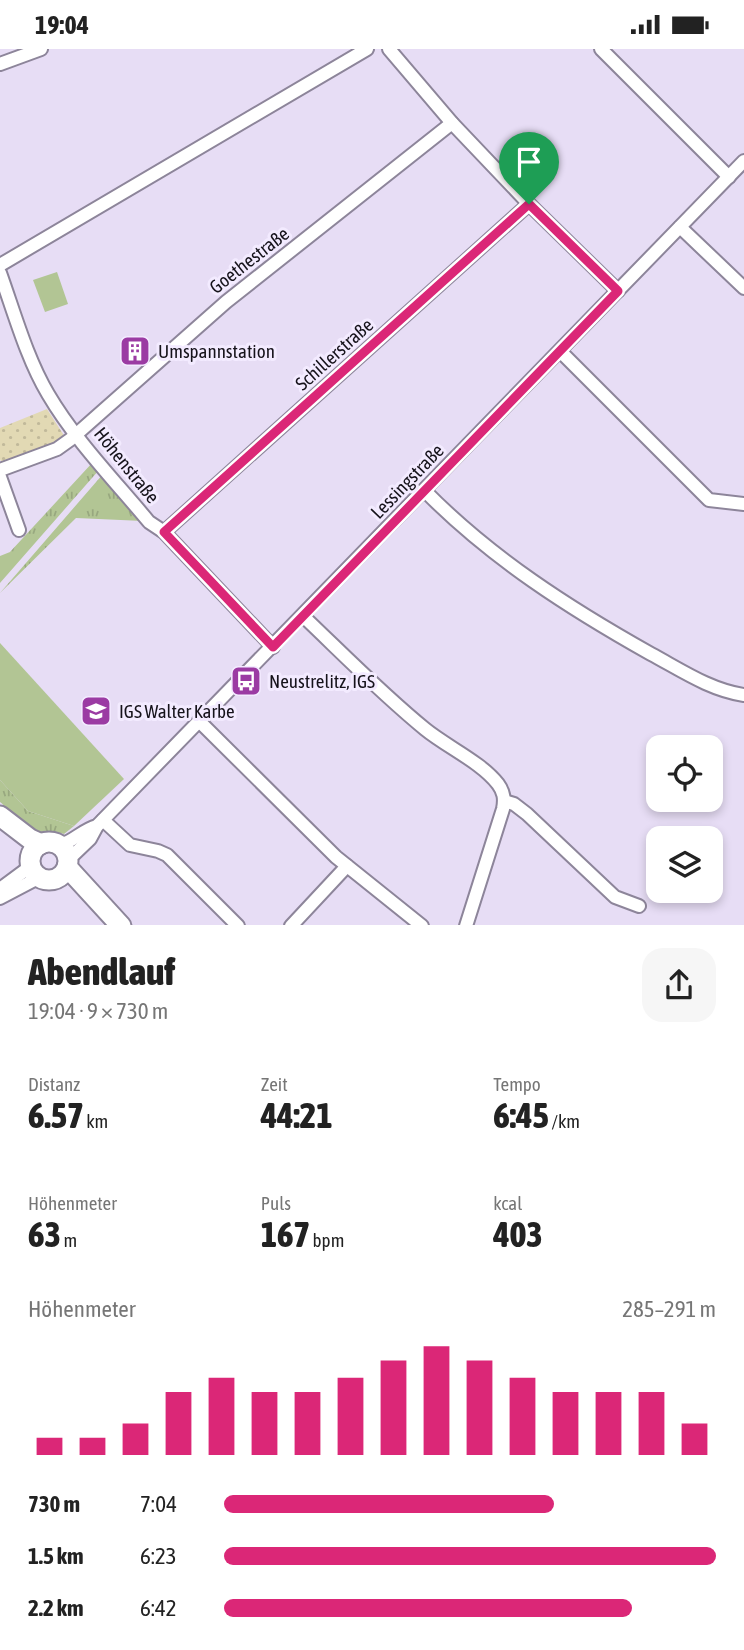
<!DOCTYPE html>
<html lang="de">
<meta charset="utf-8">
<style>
:root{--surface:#fff;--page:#f6f6f6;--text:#222;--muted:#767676;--accent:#db2777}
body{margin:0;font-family:"Asap Condensed",sans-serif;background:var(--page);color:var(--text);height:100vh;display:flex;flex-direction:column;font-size:26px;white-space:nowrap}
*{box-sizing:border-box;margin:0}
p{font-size:23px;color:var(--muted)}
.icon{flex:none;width:38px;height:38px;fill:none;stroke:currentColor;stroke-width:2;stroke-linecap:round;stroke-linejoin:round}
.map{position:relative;height:876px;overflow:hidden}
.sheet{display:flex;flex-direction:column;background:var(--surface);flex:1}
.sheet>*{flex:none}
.tools{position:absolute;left:646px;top:686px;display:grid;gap:14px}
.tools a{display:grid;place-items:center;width:77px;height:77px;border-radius:14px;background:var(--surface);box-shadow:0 4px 10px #0003;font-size:35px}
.pin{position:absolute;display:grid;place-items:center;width:60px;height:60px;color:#fff;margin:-72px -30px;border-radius:50% 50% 50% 0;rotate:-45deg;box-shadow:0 0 7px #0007}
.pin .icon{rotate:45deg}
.round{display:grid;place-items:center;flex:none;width:74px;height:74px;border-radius:21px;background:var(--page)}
.head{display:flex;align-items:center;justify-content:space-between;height:119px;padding:0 28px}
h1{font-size:38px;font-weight:800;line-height:52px}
.figures{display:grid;grid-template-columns:repeat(3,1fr);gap:10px;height:119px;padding:7px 28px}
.figures div{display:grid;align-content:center}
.figures b{font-size:35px;font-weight:800}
.figures small{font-size:19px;font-weight:400}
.figures p{font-size:19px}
.chart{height:196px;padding:14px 28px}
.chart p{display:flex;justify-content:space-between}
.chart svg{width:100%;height:126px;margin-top:7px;stroke:var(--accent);stroke-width:6}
ul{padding:0 28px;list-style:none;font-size:23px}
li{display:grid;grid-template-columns:112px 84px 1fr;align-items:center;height:52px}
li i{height:18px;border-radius:9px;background:var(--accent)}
.status{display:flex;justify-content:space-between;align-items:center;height:49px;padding:0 35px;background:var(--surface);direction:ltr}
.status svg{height:19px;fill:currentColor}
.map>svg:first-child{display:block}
.grass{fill:url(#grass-tufts)}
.sand{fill:url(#sand-dots)}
.garden{fill:#b2c594}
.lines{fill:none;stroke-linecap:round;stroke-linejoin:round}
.street-casing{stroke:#8d859a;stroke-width:16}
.secondary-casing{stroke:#8d859a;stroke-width:23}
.street{stroke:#fff;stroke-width:12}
.secondary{stroke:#fff;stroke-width:19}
.route-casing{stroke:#fff;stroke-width:14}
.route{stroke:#db2777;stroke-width:9}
.labels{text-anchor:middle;stroke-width:6;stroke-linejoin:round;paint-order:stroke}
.street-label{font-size:19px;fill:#16131b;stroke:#f3ebff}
.poi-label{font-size:19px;fill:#16131b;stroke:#f3ebff;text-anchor:start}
</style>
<div class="status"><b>19:04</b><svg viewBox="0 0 49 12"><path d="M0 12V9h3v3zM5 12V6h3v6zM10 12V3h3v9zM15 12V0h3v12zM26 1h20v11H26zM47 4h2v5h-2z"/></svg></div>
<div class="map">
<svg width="744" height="877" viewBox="0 0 744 877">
<defs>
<pattern id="grass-tufts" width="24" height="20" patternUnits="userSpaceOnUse" patternTransform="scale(1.75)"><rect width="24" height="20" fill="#b2c594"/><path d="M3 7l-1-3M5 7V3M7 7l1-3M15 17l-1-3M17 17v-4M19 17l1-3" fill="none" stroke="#98a87f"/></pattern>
<pattern id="sand-dots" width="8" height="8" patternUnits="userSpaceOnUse" patternTransform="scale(1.75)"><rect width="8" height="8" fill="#e2d9b4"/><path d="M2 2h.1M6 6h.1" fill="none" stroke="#c1b99a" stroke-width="1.8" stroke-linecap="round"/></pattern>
</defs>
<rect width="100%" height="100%" fill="#e7ddf5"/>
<g class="grass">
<path d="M 93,413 L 99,421 L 0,534 L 0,507 L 10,503 Z"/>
<path d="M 103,425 L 143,472 L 76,469 L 0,544 Z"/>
<path d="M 0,731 L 28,762 L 74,777 L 64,785 C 55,782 45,786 36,782 C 23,778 10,761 0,753 Z"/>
</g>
<path class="sand" d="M 47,360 L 65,388 L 55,396 L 2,415 L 0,410 L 0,379 Z"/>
<g class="garden">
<path d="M 57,223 L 68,255 L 45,263 L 33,231 Z"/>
<path d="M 0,594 L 124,730 L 74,777 L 28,762 L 0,731 Z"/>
</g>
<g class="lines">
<g class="street-casing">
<g id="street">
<path d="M 389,0 L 452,74 L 529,155 L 618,242"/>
<path d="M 601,0 L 729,128"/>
<path d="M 0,15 L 41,0"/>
<path d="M 680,178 L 744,239"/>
<path d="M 0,216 L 367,0"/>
<path d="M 0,224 C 14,263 27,310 48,345 C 75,391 115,432 149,473 L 164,483 L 273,598"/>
<path d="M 560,302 L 709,451 L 744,455"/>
<path d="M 0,421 L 57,400 L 71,390 L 226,253 L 452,74"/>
<path d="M 0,428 L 19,481"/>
<path d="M 425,442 C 491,509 569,559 651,605 C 681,621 710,641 744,646"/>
<path d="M 164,483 L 529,155"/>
<path d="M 303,567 C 343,605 382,645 425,680 C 447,698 481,713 498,735 C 504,743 505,750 503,760 L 466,877"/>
<path d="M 200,673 L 336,808 L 422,877"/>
<path d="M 504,752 L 514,755 L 527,765 L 615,848 L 639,857"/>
<path d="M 103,771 L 130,796 L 158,802 L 167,806 L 238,877"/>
<path d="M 60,796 C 73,793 82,781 97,777"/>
<path d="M 68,811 L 90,790 L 97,777 L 744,112"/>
<path d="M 0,840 L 31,817"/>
<path d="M 0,849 L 40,828"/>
<path d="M 291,877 L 347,817"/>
</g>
</g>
<g class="secondary-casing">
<g id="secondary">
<path d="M 0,767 L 30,790 L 41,795"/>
<circle cx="49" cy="812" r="19"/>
<path d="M 67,818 L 121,877"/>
</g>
</g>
<use href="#street" class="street"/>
<use href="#secondary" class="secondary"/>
</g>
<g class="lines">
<g class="route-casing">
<path id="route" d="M 529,155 L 618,242 L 273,598 L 164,483 Z"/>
</g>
<use href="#route" class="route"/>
</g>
<defs>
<g id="building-square" transform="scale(1.575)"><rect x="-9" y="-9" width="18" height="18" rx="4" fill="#9b3ba3" stroke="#f3ebff"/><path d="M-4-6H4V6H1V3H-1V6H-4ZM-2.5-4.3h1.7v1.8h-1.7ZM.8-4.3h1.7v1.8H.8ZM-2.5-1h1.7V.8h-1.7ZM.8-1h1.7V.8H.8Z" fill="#fff"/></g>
<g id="bus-square" transform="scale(1.575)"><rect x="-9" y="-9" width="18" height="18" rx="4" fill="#9b3ba3" stroke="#f3ebff"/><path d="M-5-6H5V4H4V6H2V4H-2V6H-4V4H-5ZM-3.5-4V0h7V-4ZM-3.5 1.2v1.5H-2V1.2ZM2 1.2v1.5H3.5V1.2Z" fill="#fff"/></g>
<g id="school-square" transform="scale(1.575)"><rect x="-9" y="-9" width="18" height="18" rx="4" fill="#9b3ba3" stroke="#f3ebff"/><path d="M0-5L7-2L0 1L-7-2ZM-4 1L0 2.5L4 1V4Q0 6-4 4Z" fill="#fff"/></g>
</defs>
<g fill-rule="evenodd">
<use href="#building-square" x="135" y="302"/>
<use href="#bus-square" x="246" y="632"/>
<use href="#school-square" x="96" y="662"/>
</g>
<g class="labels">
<g class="street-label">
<text transform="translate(249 211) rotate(-38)" y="7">Goethestraße</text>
<text transform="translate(334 305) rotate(-42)" y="7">Schillerstraße</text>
<text transform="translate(127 416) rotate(51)" y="7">Höhenstraße</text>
<text transform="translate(407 432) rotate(-46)" y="7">Lessingstraße</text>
</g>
<g class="poi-label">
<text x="158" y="309">Umspannstation</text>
<text x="269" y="639">Neustrelitz, IGS</text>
<text x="119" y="669">IGS Walter Karbe</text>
</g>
</g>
</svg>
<div class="tools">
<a><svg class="icon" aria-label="locate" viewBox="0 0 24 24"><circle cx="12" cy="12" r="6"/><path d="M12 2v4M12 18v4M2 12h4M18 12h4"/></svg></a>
<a><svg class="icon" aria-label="layers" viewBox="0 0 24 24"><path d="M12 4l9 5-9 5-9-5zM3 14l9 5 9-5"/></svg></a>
</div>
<div class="pin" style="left:529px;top:155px;background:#1e9e55"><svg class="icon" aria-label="arrive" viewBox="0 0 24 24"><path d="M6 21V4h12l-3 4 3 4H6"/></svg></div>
</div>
<section class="sheet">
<div class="head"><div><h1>Abendlauf</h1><p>19:04 · 9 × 730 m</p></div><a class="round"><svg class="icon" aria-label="share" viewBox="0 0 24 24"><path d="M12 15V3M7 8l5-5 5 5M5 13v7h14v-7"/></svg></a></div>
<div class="figures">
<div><p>Distanz</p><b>6.57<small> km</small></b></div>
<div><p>Zeit</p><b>44:21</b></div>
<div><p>Tempo</p><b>6:45<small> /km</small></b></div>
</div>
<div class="figures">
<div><p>Höhenmeter</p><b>63<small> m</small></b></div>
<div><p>Puls</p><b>167<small> bpm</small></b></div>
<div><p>kcal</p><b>403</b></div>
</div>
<div class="chart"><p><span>Höhenmeter</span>285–291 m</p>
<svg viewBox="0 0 160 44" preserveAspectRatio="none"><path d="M5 44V38M15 44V38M25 44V33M35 44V22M45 44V17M55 44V22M65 44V22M75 44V17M85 44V11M95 44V6M105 44V11M115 44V17M125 44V22M135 44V22M145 44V22M155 44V33"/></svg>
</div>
<ul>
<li><b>730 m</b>7:04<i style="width:67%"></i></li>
<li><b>1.5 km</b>6:23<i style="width:100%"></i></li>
<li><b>2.2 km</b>6:42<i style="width:83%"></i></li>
</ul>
</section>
